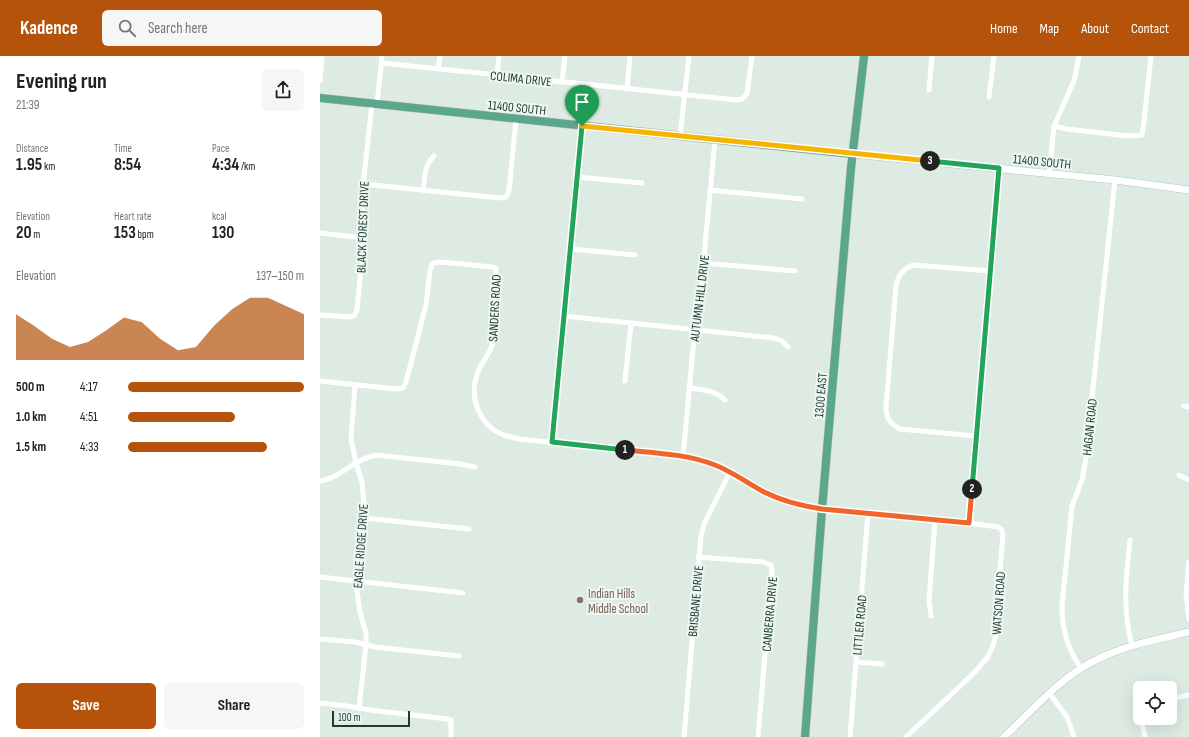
<!DOCTYPE html>
<meta charset="utf-8">
<style>
:root{--surface:#fff;--page:#f6f6f6;--text:#222;--muted:#767676;--accent:#b45309}
body{margin:0;font-family:"Sofia Sans Condensed",sans-serif;background:var(--page);color:var(--text);height:100vh;display:flex;flex-direction:column;font-size:15px;white-space:nowrap}
*{box-sizing:border-box;margin:0}
p{font-size:13px;color:var(--muted)}
.icon{flex:none;width:22px;height:22px;fill:none;stroke:currentColor;stroke-width:2;stroke-linecap:round;stroke-linejoin:round}
.map{position:relative;flex:1;overflow:hidden}
.panel{display:flex;flex-direction:column;background:var(--surface);width:320px}
.panel>*{flex:none}
.tools{position:absolute;left:813px;top:625px;display:grid;gap:8px}
.tools a{display:grid;place-items:center;width:44px;height:44px;border-radius:6px;background:var(--surface);box-shadow:0 4px 16px #0002;font-size:20px}
.scale{position:absolute;left:12px;bottom:10px;width:78px;box-sizing:border-box;padding-left:4px;border:2px solid #1d3c31;border-top:0;font-size:11px;line-height:14px;white-space:nowrap;color:#1d3c31;-webkit-text-stroke:3px #eef7f1;paint-order:stroke}
.pin{position:absolute;display:grid;place-items:center;width:34px;height:34px;color:#fff;margin:-41px -17px;border-radius:50% 50% 50% 0;rotate:-45deg;box-shadow:0 0 4px #0007}
.pin .icon{rotate:45deg}
.km{position:absolute;width:20px;height:20px;margin:-10px;border-radius:50%;background:#222;color:#fff;font-size:11px;line-height:20px;text-align:center}
.round{display:grid;place-items:center;flex:none;width:42px;height:42px;border-radius:6px;background:var(--page)}
.summary{display:flex;align-items:center;justify-content:space-between;height:68px;padding:0 16px}
h1{font-size:22px;font-weight:700;line-height:30px}
.stats{display:grid;grid-template-columns:repeat(3,1fr);gap:6px;height:68px;padding:4px 16px}
.stats div{display:grid;align-content:center}
.stats b{font-size:17px;font-weight:700}
.stats small{font-size:11px;font-weight:400}
.stats p{font-size:11px}
.chart{height:112px;padding:8px 16px}
.chart p{display:flex;justify-content:space-between}
.chart svg{width:100%;height:72px;margin-top:4px;fill:var(--accent);opacity:.7}
.primary-button{display:flex;gap:8px;margin-top:auto;padding:8px 16px}
.primary-button a{flex:1;height:46px;border-radius:6px;background:var(--accent);color:#fff;font-size:16px;font-weight:700;line-height:46px;text-align:center}
.primary-button a+a{background:var(--page);color:var(--text)}
ul{padding:0 16px;list-style:none;font-size:13px}
li{display:grid;grid-template-columns:64px 48px 1fr;align-items:center;height:30px}
li i{height:10px;border-radius:5px;background:var(--accent)}
header{display:flex;align-items:center;gap:24px;box-sizing:border-box;height:56px;padding:0 20px;background:var(--accent);color:#fff}
header strong{font-size:19px}
nav{display:flex;gap:22px;margin-inline-start:auto;font-size:14px}
.search{width:280px;height:36px;background:var(--page);display:flex;align-items:center;gap:10px;box-sizing:border-box;padding:0 14px;border-radius:6px;color:var(--muted);font-size:15px}
main{display:flex;flex:1;min-height:0}
.map>svg:first-child{display:block}
.lines{fill:none;stroke-linecap:round;stroke-linejoin:round}
.secondary-casing{stroke:#afccbe;stroke-width:8}
.primary-casing{stroke:#c0c8c5;stroke-width:9}
.street{stroke:#fff;stroke-width:5}
.secondary{stroke:#fff;stroke-width:7}
.primary{stroke:#5ca68c;stroke-width:8}
.split-1-casing{stroke:#fff;stroke-width:8}
.split-2-casing{stroke:#fff;stroke-width:8}
.split-3-casing{stroke:#fff;stroke-width:8}
.split-4-casing{stroke:#fff;stroke-width:8}
.split-1{stroke:#22a559;stroke-width:5}
.split-2{stroke:#f0652b;stroke-width:5}
.split-3{stroke:#22a559;stroke-width:5}
.split-4{stroke:#f5b400;stroke-width:5}
.education-dot{fill:#8d6e63;stroke:#eef7f1;stroke-width:1.5}
.labels{text-anchor:middle;stroke-width:4;stroke-linejoin:round;paint-order:stroke}
.street-label{font-size:13px;fill:#1d3c31;stroke:#eef7f1}
.education-label{font-size:13px;fill:#785e54;stroke:#eef7f1;text-anchor:start}
</style>
<header>
<strong>Kadence</strong>
<div class="search"><svg class="icon" aria-label="search" viewBox="0 0 24 24"><circle cx="10" cy="10" r="6"/><path d="M15 15l6 6"/></svg>Search here</div>
<nav><a>Home</a><a>Map</a><a>About</a><a>Contact</a></nav>
</header>
<main>
<section class="panel">
<div class="summary"><div><h1>Evening run</h1><p>21:39</p></div><a class="round"><svg class="icon" aria-label="share" viewBox="0 0 24 24"><path d="M12 15V3M7 8l5-5 5 5M5 13v7h14v-7"/></svg></a></div>
<div class="stats">
<div><p>Distance</p><b>1.95<small> km</small></b></div>
<div><p>Time</p><b>8:54</b></div>
<div><p>Pace</p><b>4:34<small> /km</small></b></div>
</div>
<div class="stats">
<div><p>Elevation</p><b>20<small> m</small></b></div>
<div><p>Heart rate</p><b>153<small> bpm</small></b></div>
<div><p>kcal</p><b>130</b></div>
</div>
<div class="chart"><p><span>Elevation</span>137–150 m</p>
<svg viewBox="0 0 160 44" preserveAspectRatio="none"><path d="M0 44V16L10 23L20 31L30 36L40 33L50 26L60 18L70 21L80 31L90 38L100 36L110 23L120 13L130 6L140 6L150 11L160 16V44z"/></svg>
</div>
<ul>
<li><b>500 m</b>4:17<i style="width:100%"></i></li>
<li><b>1.0 km</b>4:51<i style="width:61%"></i></li>
<li><b>1.5 km</b>4:33<i style="width:79%"></i></li>
</ul>
<div class="primary-button"><a>Save</a><a>Share</a></div>
</section>
<div class="map">
<svg width="869" height="681" viewBox="0 0 869 681">
<rect width="100%" height="100%" fill="#ddebe3"/>
<g class="lines">
<g class="secondary-casing">
<g id="secondary">
<path d="M 533,98 L 795,124 L 869,134"/>
<path d="M 684,681 C 713,654 741,620 778,603 C 806,589 839,583 869,576"/>
</g>
</g>
<g class="primary-casing">
<g id="primary">
<path d="M 0,42 L 533,98"/>
<path d="M 485,681 L 502,453 L 531,112 L 544,0"/>
</g>
</g>
<g class="street">
<path d="M 62,7 L 417,44 L 422,43 L 427,38 L 432,0"/>
<path d="M 118,13 L 120,0"/>
<path d="M 177,19 L 179,0"/>
<path d="M 0,25 L 2,0"/>
<path d="M 242,26 L 245,0"/>
<path d="M 307,33 L 310,0"/>
<path d="M 609,34 L 612,0"/>
<path d="M 669,41 L 674,0"/>
<path d="M 57,48 L 62,0"/>
<path d="M 734,70 L 747,73 L 808,80 L 822,79 L 824,66 L 831,0"/>
<path d="M 360,80 L 369,0"/>
<path d="M 729,118 L 734,70 L 754,25 L 759,0"/>
<path d="M 257,121 L 322,127"/>
<path d="M 43,128 L 180,142 L 186,141 L 189,135 L 196,63"/>
<path d="M 103,134 C 105,121 104,110 114,100"/>
<path d="M 390,134 L 482,143"/>
<path d="M 0,177 L 44,182"/>
<path d="M 251,193 L 315,199"/>
<path d="M 383,207 L 475,215"/>
<path d="M 0,259 L 31,261 L 34,260 L 37,254 L 43,191 L 42,139 L 52,48"/>
<path d="M 244,260 L 454,282 L 462,285 L 468,291"/>
<path d="M 0,325 L 76,333 L 83,332 L 86,326 L 106,249 L 110,214 L 113,207 L 121,206 L 172,211 L 176,212 L 176,217 C 176,230 173,243 173,256 C 173,266 175,276 173,286 C 170,299 160,307 157,319 C 149,341 159,368 181,378 C 187,381 193,381 199,383 L 345,398 L 380,404 L 410,416 L 443,435 L 456,442 L 486,451 L 649,467 L 678,471 L 681,473 L 683,478 L 679,526 L 678,573 L 672,592 L 667,602 L 654,617 L 586,681"/>
<path d="M 305,325 L 311,267"/>
<path d="M 35,329 L 31,383 L 36,407 L 42,426 L 44,449 L 37,535 L 40,556 L 46,577 L 46,589 L 39,652"/>
<path d="M 370,332 C 384,334 394,334 405,344"/>
<path d="M 864,350 L 869,351"/>
<path d="M 656,380 L 580,373 C 570,368 566,362 566,351 L 576,230 C 578,219 583,212 594,209 L 670,215"/>
<path d="M 233,386 L 262,70"/>
<path d="M 363,401 L 376,260 L 380,243 L 395,84"/>
<path d="M 859,419 L 869,424"/>
<path d="M 0,425 C 21,422 35,402 57,399 L 140,408 L 155,411"/>
<path d="M 44,462 L 149,473"/>
<path d="M 649,467 L 679,112"/>
<path d="M 810,484 C 806,522 802,552 812,590"/>
<path d="M 378,501 L 443,506 L 451,509 L 452,517 L 438,681"/>
<path d="M 869,506 L 866,539 L 869,563"/>
<path d="M 0,521 L 143,537"/>
<path d="M 611,560 L 609,545 L 615,464"/>
<path d="M 0,583 L 35,586 L 55,591 L 139,600"/>
<path d="M 536,606 L 562,608"/>
<path d="M 761,612 C 747,593 742,573 742,550 L 752,450 L 762,424 L 765,408 L 795,124"/>
<path d="M 730,638 L 747,661 L 754,681"/>
<path d="M 850,643 L 869,639"/>
<path d="M 0,647 L 27,650 L 50,654 L 127,663 L 131,664 L 131,681"/>
<path d="M 821,662 L 825,681"/>
<path d="M 364,681 L 381,480 L 384,468 L 410,416"/>
<path d="M 530,681 L 548,457"/>
</g>
<use href="#secondary" class="secondary"/>
<use href="#primary" class="primary"/>
</g>
<g class="lines">
<g class="split-1-casing">
<path id="split-1" d="M 262,70 L 232,386 L 305,394"/>
</g>
<g class="split-2-casing">
<path id="split-2" d="M 305,394 C 335,397 367,398 395,409 C 413,416 427,427 444,436 C 462,445 482,450 502,453 L 649,467 L 652,433"/>
</g>
<g class="split-3-casing">
<path id="split-3" d="M 610,105 L 679,112 L 652,433"/>
</g>
<g class="split-4-casing">
<path id="split-4" d="M 262,70 L 610,105"/>
</g>
<use href="#split-1" class="split-1"/>
<use href="#split-2" class="split-2"/>
<use href="#split-3" class="split-3"/>
<use href="#split-4" class="split-4"/>
</g>
<circle class="education-dot" cx="260" cy="544" r="4"/>
<g class="labels">
<g class="street-label">
<text transform="translate(201 22) rotate(6)" y="5">COLIMA DRIVE</text>
<text transform="translate(197 51) rotate(6)" y="5">11400 SOUTH</text>
<text transform="translate(722 105) rotate(6)" y="5">11400 SOUTH</text>
<text transform="translate(42 171) rotate(-88)" y="5">BLACK FOREST DRIVE</text>
<text transform="translate(379 242) rotate(-83)" y="5">AUTUMN HILL DRIVE</text>
<text transform="translate(174 252) rotate(-87)" y="5">SANDERS ROAD</text>
<text transform="translate(500 339) rotate(-85)" y="5">1300 EAST</text>
<text transform="translate(769 371) rotate(-84)" y="5">HAGAN ROAD</text>
<text transform="translate(40 490) rotate(-86)" y="5">EAGLE RIDGE DRIVE</text>
<text transform="translate(375 545) rotate(-85)" y="5">BRISBANE DRIVE</text>
<text transform="translate(678 547) rotate(-86)" y="5">WATSON ROAD</text>
<text transform="translate(449 558) rotate(-85)" y="5">CANBERRA DRIVE</text>
<text transform="translate(539 569) rotate(-85)" y="5">LITTLER ROAD</text>
</g>
<g class="education-label">
<text x="268" y="542">Indian Hills<tspan x="268" dy="15">Middle School</tspan></text>
</g>
</g>
</svg>
<div class="tools">
<a><svg class="icon" aria-label="locate" viewBox="0 0 24 24"><circle cx="12" cy="12" r="6"/><path d="M12 2v4M12 18v4M2 12h4M18 12h4"/></svg></a>
</div>
<div class="scale">100 m</div>
<div class="pin" style="left:262px;top:70px;background:#1e9e55"><svg class="icon" aria-label="arrive" viewBox="0 0 24 24"><path d="M6 21V4h12l-3 4 3 4H6"/></svg></div>
<b class="km" style="left:305px;top:394px">1</b>
<b class="km" style="left:652px;top:433px">2</b>
<b class="km" style="left:610px;top:105px">3</b>
</div>
</main>
